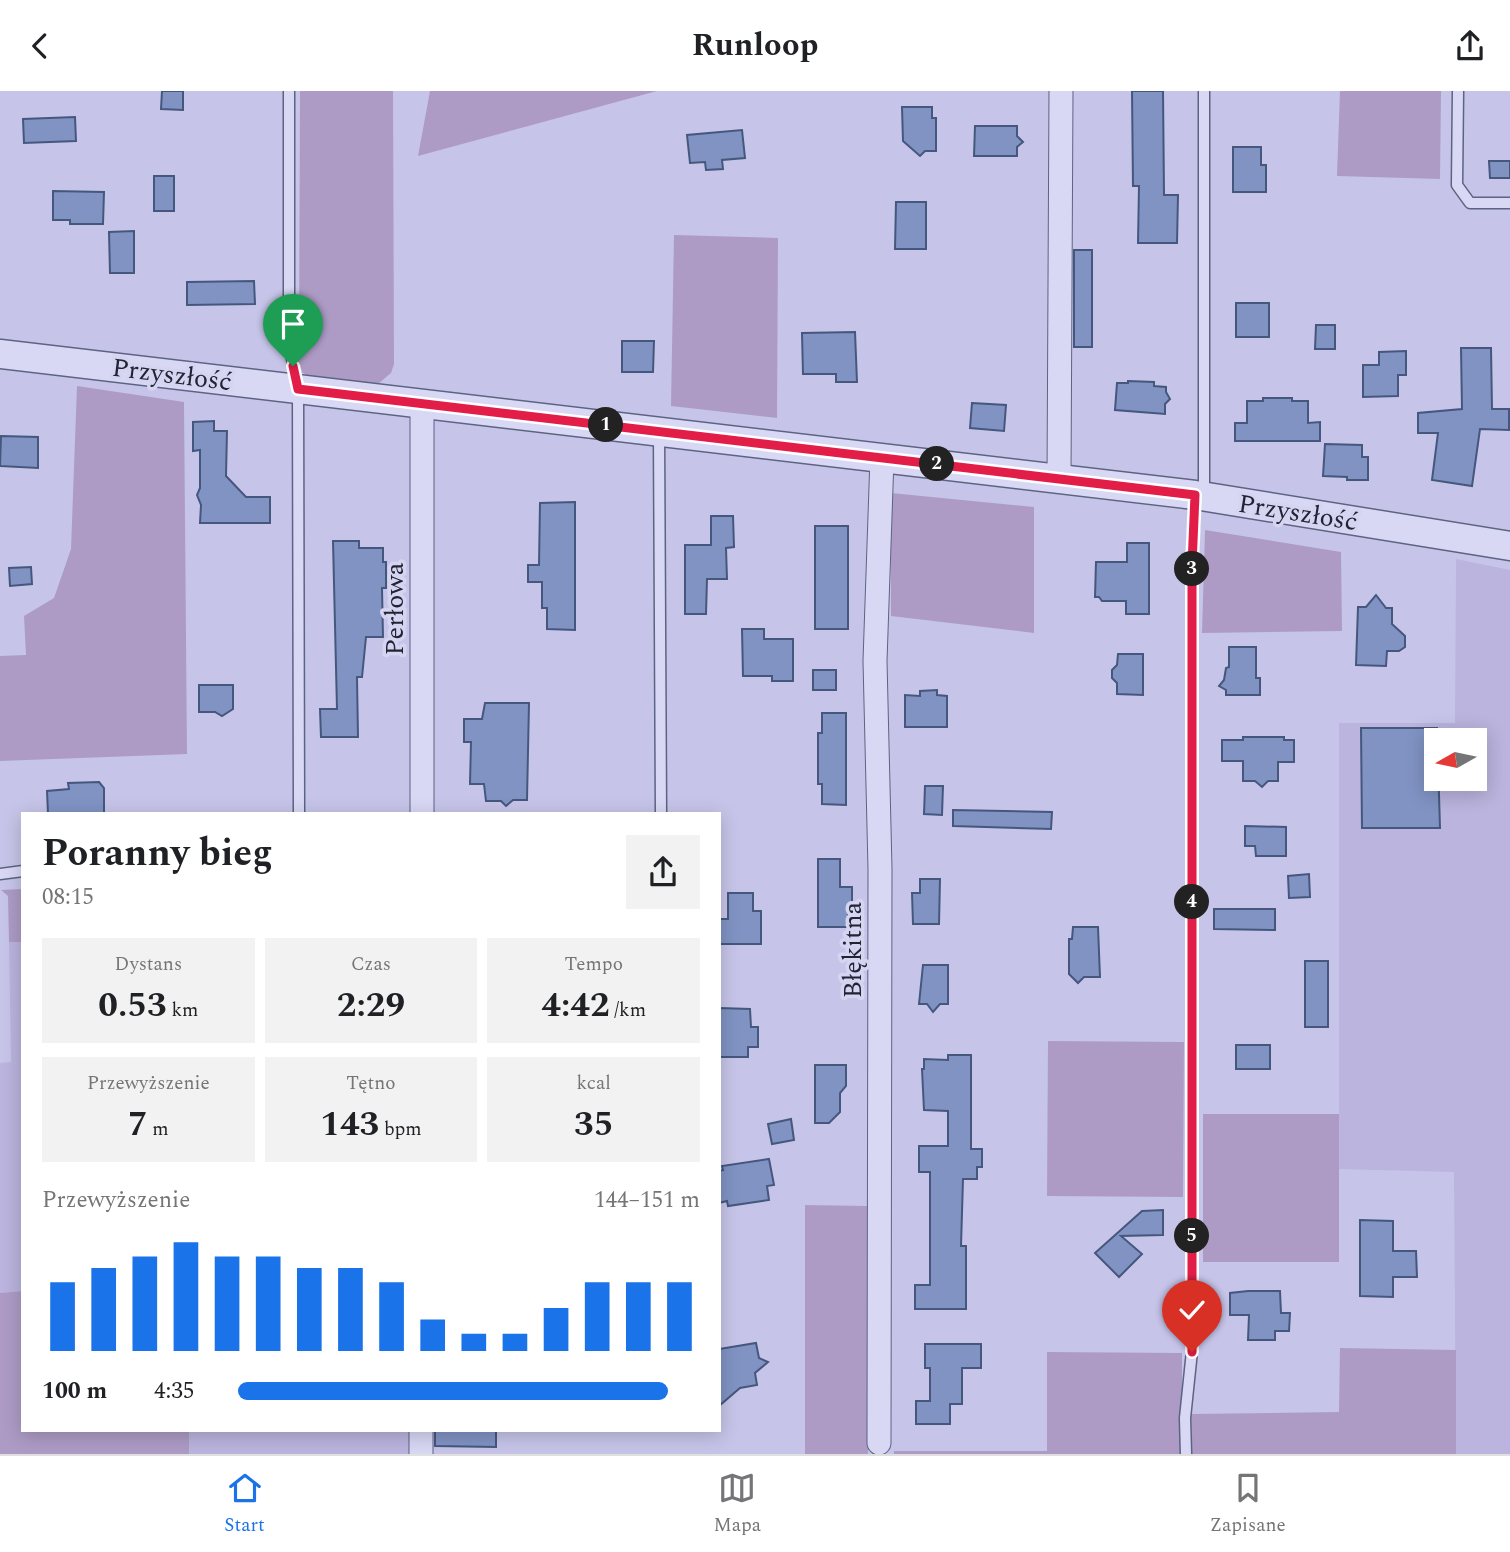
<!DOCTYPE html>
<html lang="pl">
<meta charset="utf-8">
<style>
:root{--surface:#fff;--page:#f2f2f2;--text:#202124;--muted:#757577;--line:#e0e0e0;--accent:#1a73e8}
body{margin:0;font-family:Spectral,serif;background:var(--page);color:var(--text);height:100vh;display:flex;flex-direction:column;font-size:26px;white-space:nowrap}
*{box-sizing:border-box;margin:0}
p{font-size:23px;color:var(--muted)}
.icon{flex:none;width:38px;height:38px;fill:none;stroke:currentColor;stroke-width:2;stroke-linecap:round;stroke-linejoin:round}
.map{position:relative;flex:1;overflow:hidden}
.details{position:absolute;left:21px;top:721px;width:700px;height:620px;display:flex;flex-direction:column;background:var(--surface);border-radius:0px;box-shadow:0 4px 18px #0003}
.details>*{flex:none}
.needle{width:46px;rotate:261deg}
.controls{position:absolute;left:1424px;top:637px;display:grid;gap:14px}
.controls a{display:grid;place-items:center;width:63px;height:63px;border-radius:0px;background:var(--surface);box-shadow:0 4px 18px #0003;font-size:35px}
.pin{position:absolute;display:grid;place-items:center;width:60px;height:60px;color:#fff;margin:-72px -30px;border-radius:50% 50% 50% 0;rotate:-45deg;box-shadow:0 0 7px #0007}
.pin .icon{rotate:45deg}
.km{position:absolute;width:35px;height:35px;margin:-18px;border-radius:50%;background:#222;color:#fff;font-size:19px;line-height:35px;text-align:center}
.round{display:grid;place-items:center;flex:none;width:74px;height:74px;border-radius:0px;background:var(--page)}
.headline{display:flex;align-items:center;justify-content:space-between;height:119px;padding:0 21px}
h1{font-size:38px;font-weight:700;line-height:52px}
.metrics{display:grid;grid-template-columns:repeat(3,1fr);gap:10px;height:119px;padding:7px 21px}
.metrics div{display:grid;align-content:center;border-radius:0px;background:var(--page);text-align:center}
.metrics b{font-size:35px;font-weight:700}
.metrics small{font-size:19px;font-weight:400}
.metrics p{font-size:19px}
.chart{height:196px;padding:14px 21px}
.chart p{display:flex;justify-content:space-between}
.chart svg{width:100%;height:126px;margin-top:7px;stroke:var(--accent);stroke-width:6}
ul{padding:0 21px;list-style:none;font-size:23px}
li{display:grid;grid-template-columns:112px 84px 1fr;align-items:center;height:52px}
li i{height:18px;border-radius:9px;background:var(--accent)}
header{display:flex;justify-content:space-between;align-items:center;height:91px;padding:0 21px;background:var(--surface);font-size:32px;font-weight:700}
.tabs{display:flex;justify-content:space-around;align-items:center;height:98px;border-top:2px solid var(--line);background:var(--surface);font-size:19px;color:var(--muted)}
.tabs a{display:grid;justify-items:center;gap:4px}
.tabs .current{color:var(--accent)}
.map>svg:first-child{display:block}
.farmland{fill:#bab4de;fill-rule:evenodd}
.green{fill:#ad9bc6}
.building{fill:#8093c3;stroke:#46577e;stroke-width:2}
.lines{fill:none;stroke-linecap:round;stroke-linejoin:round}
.service-casing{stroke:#5d6382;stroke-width:13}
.minor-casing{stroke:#5d6382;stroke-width:25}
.tertiary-casing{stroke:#5d6382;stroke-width:31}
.service{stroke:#d8d8f5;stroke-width:10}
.minor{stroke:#d8d8f5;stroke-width:23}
.tertiary{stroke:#d8d8f5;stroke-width:28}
.route-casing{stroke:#fff;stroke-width:14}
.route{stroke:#e11d48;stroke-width:9}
.labels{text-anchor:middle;stroke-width:7;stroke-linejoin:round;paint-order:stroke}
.street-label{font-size:26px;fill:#202434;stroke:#d5d4f1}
</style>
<header><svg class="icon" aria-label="back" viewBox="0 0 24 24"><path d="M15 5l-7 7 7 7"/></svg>Runloop<svg class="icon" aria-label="share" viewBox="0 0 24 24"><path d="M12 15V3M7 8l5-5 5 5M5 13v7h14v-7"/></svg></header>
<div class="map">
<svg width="1510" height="1363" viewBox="0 0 1510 1363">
<rect width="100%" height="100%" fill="#c6c5e9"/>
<g class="farmland">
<path d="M 1456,468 L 1510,479 L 1510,1363 L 1456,1363 L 1454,1081 L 1339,1078 L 1339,632 L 1455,632 ZM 1437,649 L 1475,649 L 1475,688 L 1437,688 Z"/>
<path d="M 9,851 L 23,851 L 23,1200 L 0,1202 L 0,972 L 11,971 Z"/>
<rect x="189" y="1339" width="226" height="24"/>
</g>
<g class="green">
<path d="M 300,0 L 393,0 L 394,273 L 391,282 L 378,293 L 306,284 L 302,281 L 299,269 Z"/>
<path d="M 430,0 L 657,0 L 418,65 Z"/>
<path d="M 1340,0 L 1441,0 L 1440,88 L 1337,85 Z"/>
<path d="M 674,144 L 778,147 L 777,327 L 671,315 Z"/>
<path d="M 77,295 L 184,311 L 187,663 L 0,670 L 0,565 L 26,564 L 24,525 L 54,507 L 71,458 Z"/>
<path d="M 891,402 L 1034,416 L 1034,542 L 891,525 Z"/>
<path d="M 1205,439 L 1341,461 L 1342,540 L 1202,542 Z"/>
<path d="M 23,798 L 23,851 L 9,851 L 8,805 L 1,799 Z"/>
<path d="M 1048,950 L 1184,951 L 1183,1106 L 1047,1105 Z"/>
<rect x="1203" y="1023" width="136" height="148"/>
<path d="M 805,1114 L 867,1115 L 868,1363 L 805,1363 Z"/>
<path d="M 23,1200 L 23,1339 L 189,1339 L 189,1363 L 0,1363 L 0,1202 Z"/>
<path d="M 1340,1257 L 1456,1259 L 1456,1363 L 1192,1363 L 1191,1323 L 1339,1321 Z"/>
<path d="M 1047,1261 L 1182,1262 L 1182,1363 L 894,1363 L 894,1360 L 1047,1360 Z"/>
</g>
<g class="building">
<path d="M 162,0 L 183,0 L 183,19 L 161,18 Z"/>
<path d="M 1132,0 L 1163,0 L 1164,104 L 1178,104 L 1177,152 L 1138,152 L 1139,95 L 1133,95 Z"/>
<path d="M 902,16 L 932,16 L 932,27 L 936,27 L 936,60 L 925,60 L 920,65 L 903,50 Z"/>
<path d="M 75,26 L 76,50 L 24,52 L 23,28 Z"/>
<path d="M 975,35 L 1017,35 L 1017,45 L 1023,51 L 1017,56 L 1017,65 L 974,65 Z"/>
<path d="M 742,39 L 745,67 L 722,69 L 723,78 L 706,79 L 705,71 L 690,72 L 687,44 Z"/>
<path d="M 1233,56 L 1261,56 L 1261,74 L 1266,74 L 1266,101 L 1233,101 Z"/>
<path d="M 1489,70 L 1510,70 L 1510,87 L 1490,87 Z"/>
<rect x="154" y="85" width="20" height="35"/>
<path d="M 53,100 L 104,101 L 103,133 L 70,133 L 70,129 L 53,129 Z"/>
<path d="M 896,111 L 926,111 L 926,158 L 895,158 Z"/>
<path d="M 134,140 L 134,182 L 110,182 L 109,141 Z"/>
<rect x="1074" y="159" width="18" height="97"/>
<path d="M 254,190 L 255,213 L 187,214 L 187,191 Z"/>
<rect x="1236" y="212" width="33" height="34"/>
<path d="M 1316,234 L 1335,234 L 1335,258 L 1315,258 Z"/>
<path d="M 855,241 L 857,291 L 836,291 L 836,283 L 803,283 L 802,242 Z"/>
<path d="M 622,250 L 654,250 L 653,281 L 622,281 Z"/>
<path d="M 1461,257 L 1491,257 L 1492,318 L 1509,318 L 1509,339 L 1480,338 L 1472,395 L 1432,389 L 1438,342 L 1418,342 L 1418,322 L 1462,318 Z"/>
<path d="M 1406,260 L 1406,284 L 1398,284 L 1398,305 L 1363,306 L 1363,274 L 1379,274 L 1379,261 Z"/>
<path d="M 1128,290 L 1154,291 L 1154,295 L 1166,296 L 1166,301 L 1170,308 L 1165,313 L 1165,323 L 1115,319 L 1117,292 L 1128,292 Z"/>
<path d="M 1263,307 L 1292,307 L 1292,310 L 1308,310 L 1308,332 L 1320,331 L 1320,350 L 1235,350 L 1235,332 L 1247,332 L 1247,310 L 1263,310 Z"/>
<path d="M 972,312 L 1006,314 L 1004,340 L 970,337 Z"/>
<path d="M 214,330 L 214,340 L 227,340 L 226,385 L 246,406 L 270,406 L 270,432 L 200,432 L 201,414 L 197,404 L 200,397 L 200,359 L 193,360 L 193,331 Z"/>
<path d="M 1,345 L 38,346 L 38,377 L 0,375 Z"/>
<path d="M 1325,353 L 1362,354 L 1362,366 L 1368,366 L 1368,389 L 1347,389 L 1347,386 L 1323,385 Z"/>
<path d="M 575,411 L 575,539 L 547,538 L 547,517 L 542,517 L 542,491 L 528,491 L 528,474 L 539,474 L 540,412 Z"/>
<path d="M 711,425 L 733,425 L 734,456 L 726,457 L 727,488 L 707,488 L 706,523 L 685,523 L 685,454 L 711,454 Z"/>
<rect x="815" y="435" width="33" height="103"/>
<path d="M 333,450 L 359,450 L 359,457 L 383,457 L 383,471 L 386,471 L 386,497 L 382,497 L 383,546 L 366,546 L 362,586 L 357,586 L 358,646 L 321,646 L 320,618 L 337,618 Z"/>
<path d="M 1127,452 L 1149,452 L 1149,523 L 1126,523 L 1126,510 L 1102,510 L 1099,506 L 1095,506 L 1096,471 L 1127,471 Z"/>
<path d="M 31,476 L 32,493 L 10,495 L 9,477 Z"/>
<path d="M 1376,504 L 1386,517 L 1392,517 L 1392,533 L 1405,545 L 1405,556 L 1399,560 L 1387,560 L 1386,575 L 1356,574 L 1358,516 L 1366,516 Z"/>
<path d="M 742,538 L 764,538 L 764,548 L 793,548 L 793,590 L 772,590 L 772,585 L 743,585 Z"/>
<path d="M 1229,556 L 1256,556 L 1256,587 L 1260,587 L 1260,604 L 1226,604 L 1226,599 L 1219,595 L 1224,589 L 1226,577 L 1229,576 Z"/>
<path d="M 1118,563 L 1143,563 L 1143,604 L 1117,603 L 1117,592 L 1112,587 L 1112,579 L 1117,574 Z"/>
<rect x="813" y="579" width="23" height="20"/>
<path d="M 199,594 L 233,594 L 233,618 L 222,625 L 215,621 L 199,621 Z"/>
<path d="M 937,599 L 937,604 L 947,605 L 947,636 L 905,636 L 905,604 L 920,605 L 920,600 Z"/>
<path d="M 485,612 L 529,612 L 527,709 L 513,709 L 506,715 L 501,710 L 486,710 L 484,693 L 470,693 L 471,651 L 464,651 L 464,628 L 482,628 Z"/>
<path d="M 822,622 L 846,622 L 846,714 L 822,713 L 822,693 L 818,693 L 818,642 L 822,642 Z"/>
<path d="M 1361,637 L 1437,637 L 1440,737 L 1362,737 Z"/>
<path d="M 1243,646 L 1284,646 L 1284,649 L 1294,649 L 1294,671 L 1278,671 L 1278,690 L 1268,690 L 1262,696 L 1255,690 L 1243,690 L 1243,670 L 1222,670 L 1222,649 L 1243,649 Z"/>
<path d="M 99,691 L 104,697 L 104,723 L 48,723 L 47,700 L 69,698 L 68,692 Z"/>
<path d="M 925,695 L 943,695 L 942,724 L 924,723 Z"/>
<path d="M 953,719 L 1052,721 L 1051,738 L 953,735 Z"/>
<path d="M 1245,735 L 1286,736 L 1286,765 L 1256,765 L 1255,755 L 1245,755 Z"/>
<path d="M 818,768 L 840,768 L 840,796 L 852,796 L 852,818 L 848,819 L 848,836 L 818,836 Z"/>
<path d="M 1309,783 L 1310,806 L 1289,807 L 1288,785 Z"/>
<path d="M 920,788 L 940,788 L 939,833 L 913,833 L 912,802 L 920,802 Z"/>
<path d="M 728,802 L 753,802 L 753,820 L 761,820 L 761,853 L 719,853 L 719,828 L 728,828 Z"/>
<path d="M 1214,818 L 1275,818 L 1275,839 L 1214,838 Z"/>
<path d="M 1073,836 L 1098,836 L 1100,886 L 1084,886 L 1078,892 L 1069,883 L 1069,848 L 1072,848 Z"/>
<rect x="1305" y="870" width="23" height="66"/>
<path d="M 923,874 L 948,874 L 948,913 L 940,913 L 933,921 L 927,913 L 919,913 Z"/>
<path d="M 719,917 L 750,918 L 751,936 L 758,936 L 758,956 L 748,956 L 748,966 L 719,966 Z"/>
<rect x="1236" y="954" width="34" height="24"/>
<path d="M 948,964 L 971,964 L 971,1058 L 982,1058 L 982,1076 L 977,1076 L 977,1088 L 963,1088 L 961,1155 L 966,1155 L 966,1218 L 915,1218 L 915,1194 L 930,1194 L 930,1081 L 919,1081 L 919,1055 L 948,1055 L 948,1020 L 924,1019 L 922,978 L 924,978 L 924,968 L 948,969 Z"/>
<path d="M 815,974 L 846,974 L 846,995 L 840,1002 L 840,1021 L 829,1032 L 815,1032 Z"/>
<path d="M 791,1028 L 794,1049 L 772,1053 L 768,1033 Z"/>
<path d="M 769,1068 L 774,1094 L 767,1095 L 769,1109 L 728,1115 L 727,1110 L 719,1112 L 719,1080 L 723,1079 L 722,1075 Z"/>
<path d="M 1163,1119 L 1163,1144 L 1121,1145 L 1142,1163 L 1119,1186 L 1095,1162 L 1142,1120 Z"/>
<path d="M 1360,1129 L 1393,1130 L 1393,1160 L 1416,1160 L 1417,1186 L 1393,1186 L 1393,1206 L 1360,1205 Z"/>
<path d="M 1248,1200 L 1280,1200 L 1281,1222 L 1290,1222 L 1289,1240 L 1275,1240 L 1275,1249 L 1248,1249 L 1249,1224 L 1230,1224 L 1230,1202 Z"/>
<path d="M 756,1252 L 759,1267 L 768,1271 L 755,1282 L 757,1294 L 740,1297 L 719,1315 L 719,1258 Z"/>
<path d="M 925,1253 L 981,1253 L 981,1277 L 962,1277 L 962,1313 L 950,1313 L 950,1333 L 916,1333 L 916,1310 L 930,1310 L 930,1277 L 925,1277 Z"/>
<path d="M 435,1339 L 496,1339 L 496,1356 L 435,1355 Z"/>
</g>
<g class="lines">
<g class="service-casing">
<g id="service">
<path d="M 289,0 L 289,253 L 298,298 L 299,723"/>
<path d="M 1204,0 L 1204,403"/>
<path d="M 1458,0 L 1457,94 L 1470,112 L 1510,112"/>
<path d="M 659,343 L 661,723"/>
<path d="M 0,783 L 23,780"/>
<path d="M 1186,1363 L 1185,1327 L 1192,1260 L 1192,474 L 1195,407"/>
</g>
</g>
<g class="minor-casing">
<g id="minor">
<path d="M 1059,388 L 1061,0"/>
<path d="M 422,723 L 422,313"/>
<path d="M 879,1352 L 880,778 L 875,570 L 882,367"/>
<path d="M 421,1363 L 421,1339"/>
</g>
</g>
<g class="tertiary-casing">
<path id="tertiary" d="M 0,263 L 1195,404 L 1510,455"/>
</g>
<use href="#service" class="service"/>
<use href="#minor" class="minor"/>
<use href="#tertiary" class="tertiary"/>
</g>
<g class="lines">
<g class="route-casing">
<path id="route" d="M 293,275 L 298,298 L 1195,404 L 1192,474 L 1192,1261"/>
</g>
<use href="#route" class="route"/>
</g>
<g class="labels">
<g class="street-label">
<text transform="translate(172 283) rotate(7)" y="9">Przyszłość</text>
<text transform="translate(1298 421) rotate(9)" y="9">Przyszłość</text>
<text transform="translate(394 518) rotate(-90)" y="9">Perłowa</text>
<text transform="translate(852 859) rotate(-90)" y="9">Błękitna</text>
</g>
</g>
</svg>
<div class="controls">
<a><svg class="needle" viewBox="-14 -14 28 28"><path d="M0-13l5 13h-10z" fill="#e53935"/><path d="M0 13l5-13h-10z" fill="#757577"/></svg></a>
</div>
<div class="pin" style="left:293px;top:275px;background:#1e9e55"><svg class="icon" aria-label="arrive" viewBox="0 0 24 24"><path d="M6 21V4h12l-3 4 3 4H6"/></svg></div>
<div class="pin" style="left:1192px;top:1261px;background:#d93025"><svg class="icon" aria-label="check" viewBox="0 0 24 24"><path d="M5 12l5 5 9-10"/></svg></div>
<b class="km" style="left:606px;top:334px">1</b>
<b class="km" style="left:937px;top:373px">2</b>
<b class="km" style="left:1192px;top:478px">3</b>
<b class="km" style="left:1192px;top:811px">4</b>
<b class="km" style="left:1192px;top:1145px">5</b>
<section class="details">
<div class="headline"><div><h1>Poranny bieg</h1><p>08:15</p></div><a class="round"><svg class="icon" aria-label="share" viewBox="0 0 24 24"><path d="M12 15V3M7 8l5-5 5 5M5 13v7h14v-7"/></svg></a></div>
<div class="metrics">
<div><p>Dystans</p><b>0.53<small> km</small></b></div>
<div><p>Czas</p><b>2:29</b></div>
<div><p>Tempo</p><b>4:42<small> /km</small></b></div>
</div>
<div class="metrics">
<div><p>Przewyższenie</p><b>7<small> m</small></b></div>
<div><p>Tętno</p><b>143<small> bpm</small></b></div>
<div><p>kcal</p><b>35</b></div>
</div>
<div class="chart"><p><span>Przewyższenie</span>144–151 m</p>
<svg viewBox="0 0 160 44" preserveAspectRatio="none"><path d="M5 44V20M15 44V15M25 44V11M35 44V6M45 44V11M55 44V11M65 44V15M75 44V15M85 44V20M95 44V33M105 44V38M115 44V38M125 44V29M135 44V20M145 44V20M155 44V20"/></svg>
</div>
<ul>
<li><b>100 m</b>4:35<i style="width:93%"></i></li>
</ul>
</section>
</div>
<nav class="tabs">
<a class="current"><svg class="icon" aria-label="home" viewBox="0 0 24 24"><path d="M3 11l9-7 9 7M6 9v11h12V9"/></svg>Start</a>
<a><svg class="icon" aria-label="map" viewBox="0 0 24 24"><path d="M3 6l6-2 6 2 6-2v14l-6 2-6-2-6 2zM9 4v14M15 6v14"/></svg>Mapa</a>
<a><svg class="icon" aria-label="saved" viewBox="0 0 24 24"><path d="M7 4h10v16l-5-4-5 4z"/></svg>Zapisane</a>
</nav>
